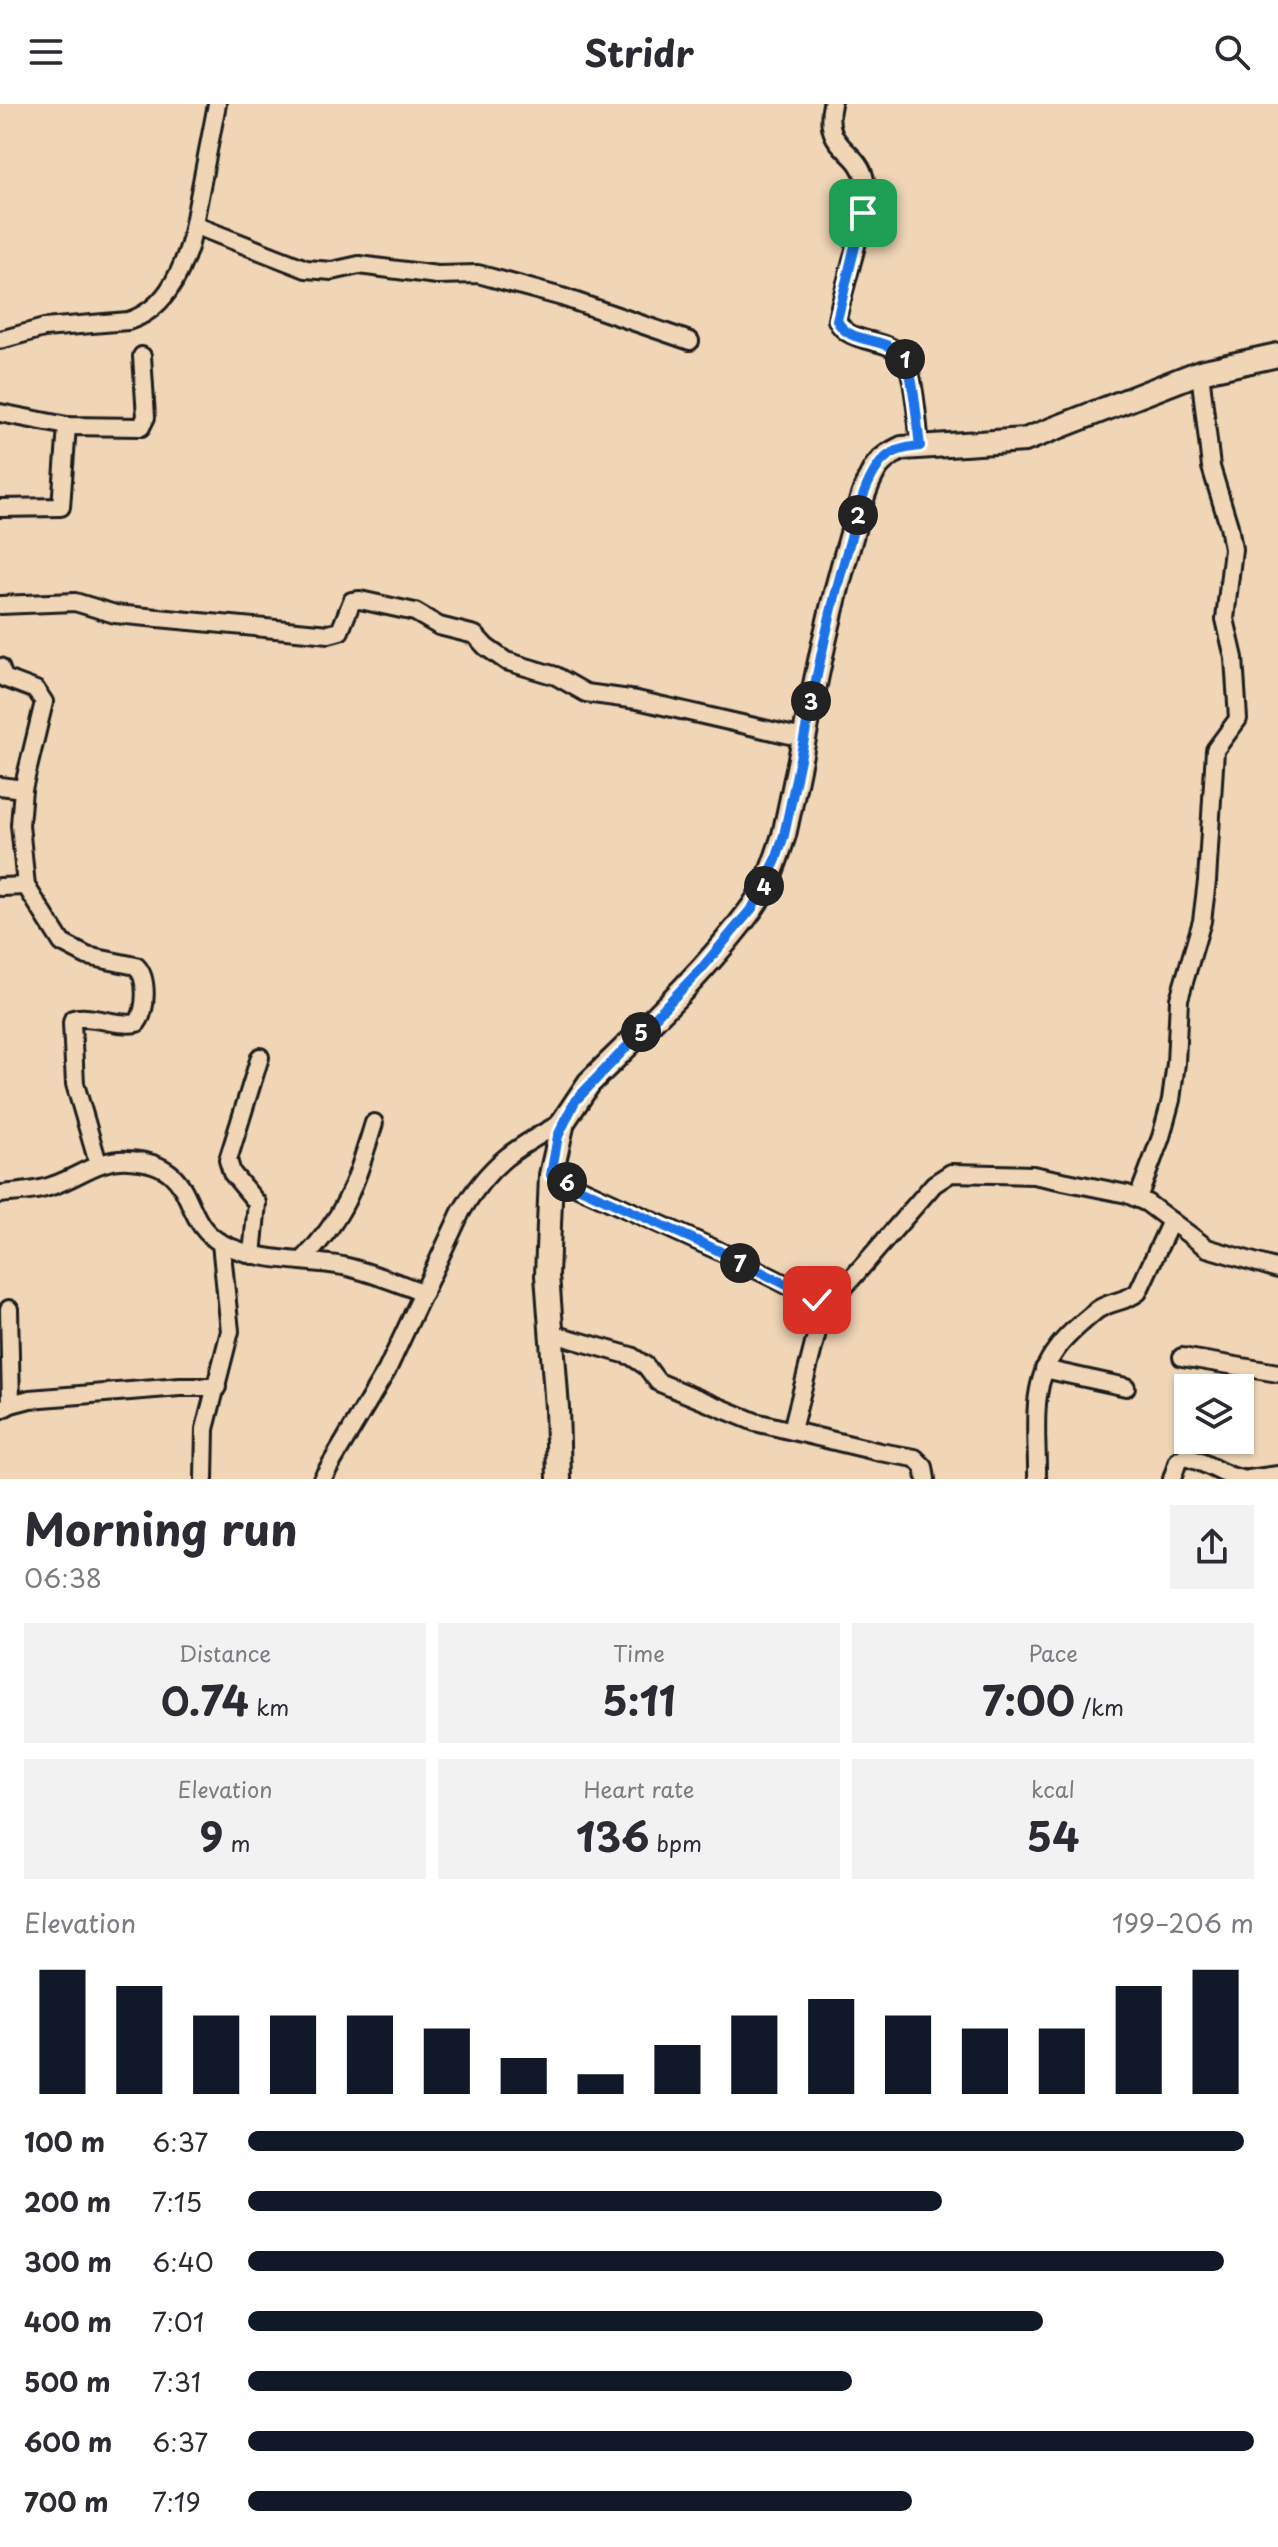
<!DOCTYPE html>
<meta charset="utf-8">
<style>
:root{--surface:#fff;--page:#f2f2f3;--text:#2b2b33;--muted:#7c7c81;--accent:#111827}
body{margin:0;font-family:"Playpen Sans",sans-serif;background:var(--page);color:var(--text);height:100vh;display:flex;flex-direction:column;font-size:30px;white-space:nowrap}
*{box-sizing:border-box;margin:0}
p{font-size:26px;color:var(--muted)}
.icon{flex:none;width:44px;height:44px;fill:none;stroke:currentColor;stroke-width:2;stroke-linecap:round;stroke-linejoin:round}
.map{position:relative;height:1375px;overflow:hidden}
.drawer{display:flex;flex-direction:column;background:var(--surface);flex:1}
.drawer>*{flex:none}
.tools{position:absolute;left:1174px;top:1270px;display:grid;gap:16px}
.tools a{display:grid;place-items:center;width:80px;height:80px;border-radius:0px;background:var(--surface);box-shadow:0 2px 6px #0004;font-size:40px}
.pin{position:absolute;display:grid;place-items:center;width:68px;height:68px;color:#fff;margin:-34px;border-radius:16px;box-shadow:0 4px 12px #0006}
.km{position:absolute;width:40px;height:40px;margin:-20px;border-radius:50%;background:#222;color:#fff;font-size:22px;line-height:40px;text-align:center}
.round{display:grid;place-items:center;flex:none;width:84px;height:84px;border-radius:0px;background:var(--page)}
.headline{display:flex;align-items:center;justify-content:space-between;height:136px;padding:0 24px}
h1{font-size:44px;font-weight:700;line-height:60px}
.figures{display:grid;grid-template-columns:repeat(3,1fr);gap:12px;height:136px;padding:8px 24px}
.figures div{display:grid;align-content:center;border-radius:0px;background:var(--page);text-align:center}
.figures b{font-size:40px;font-weight:700}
.figures small{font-size:22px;font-weight:400}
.figures p{font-size:22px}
.chart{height:224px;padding:16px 24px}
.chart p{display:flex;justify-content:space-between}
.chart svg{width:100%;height:144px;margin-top:8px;stroke:var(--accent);stroke-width:6}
ul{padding:0 24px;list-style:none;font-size:26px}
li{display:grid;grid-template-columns:128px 96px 1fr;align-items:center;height:60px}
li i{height:20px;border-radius:10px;background:var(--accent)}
header{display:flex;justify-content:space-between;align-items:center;height:104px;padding:0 24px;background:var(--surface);font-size:36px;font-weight:700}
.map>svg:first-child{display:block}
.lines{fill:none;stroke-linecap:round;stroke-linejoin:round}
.street-casing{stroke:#1c1c1c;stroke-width:22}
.secondary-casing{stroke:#1c1c1c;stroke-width:28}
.street{stroke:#f0d6b7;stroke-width:16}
.secondary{stroke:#f0d6b7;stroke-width:22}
.route-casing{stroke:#fff;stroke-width:16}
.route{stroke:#1a73e8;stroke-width:10}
</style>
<header><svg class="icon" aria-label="menu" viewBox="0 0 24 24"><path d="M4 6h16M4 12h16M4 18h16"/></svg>Stridr<svg class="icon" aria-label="search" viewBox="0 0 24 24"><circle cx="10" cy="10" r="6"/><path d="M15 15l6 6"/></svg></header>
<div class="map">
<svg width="1278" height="1375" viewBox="0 0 1278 1375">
<rect width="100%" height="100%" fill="#f0d6b7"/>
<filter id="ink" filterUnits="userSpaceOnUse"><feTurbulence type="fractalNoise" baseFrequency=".0125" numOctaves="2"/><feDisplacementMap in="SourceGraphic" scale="16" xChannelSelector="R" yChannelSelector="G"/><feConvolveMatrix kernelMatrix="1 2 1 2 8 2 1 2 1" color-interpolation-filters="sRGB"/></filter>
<g filter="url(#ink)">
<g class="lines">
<g class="street-casing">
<g id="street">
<path d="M 832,0 C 822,46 859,44 865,76 C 871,105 843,182 837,216 C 849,243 889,231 905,255 C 914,269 918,323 920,342"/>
<path d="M 194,121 L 306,165 L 332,167 L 359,161 L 437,171 L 478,170 L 562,193 L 690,237"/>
<path d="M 0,236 L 44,224 L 128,217 C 163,206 179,174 190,140 L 217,0"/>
<path d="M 0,309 L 67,322 L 141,323 L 146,313 L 142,252"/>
<path d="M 0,404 L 61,403 L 67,322"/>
<path d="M 0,501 L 75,498 L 115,510 L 329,530 L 340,527 L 352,497 L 360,496 L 415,508 L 439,522 L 475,531 L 486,543 L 506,557 L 556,572 L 586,589 L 637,596 L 803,634"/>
<path d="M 0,563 L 4,574 L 36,586 L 44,598 L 23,685 L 20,721 L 26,782 L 62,839 L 87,852 L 136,862 C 148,873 147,906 137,919 C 116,923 93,910 73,915 L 72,919 L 75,980 L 98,1059"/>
<path d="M 0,682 L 23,685"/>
<path d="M 0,783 L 26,782"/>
<path d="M 551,1071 L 717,1146 L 817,1196 L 825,1197 L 840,1188 L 934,1080 L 951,1069 L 1033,1071 L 1127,1090 L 1147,1099 L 1207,1144 L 1278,1165"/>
<path d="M 0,1090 C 18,1088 37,1088 54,1081 C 80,1072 100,1054 128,1056 C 202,1059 177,1118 223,1140 C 260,1158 303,1155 343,1162 C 371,1168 398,1179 424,1189"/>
<path d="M 1138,1094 L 1161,1033 L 1171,996 L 1176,959 L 1179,895 L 1202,817 L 1207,777 L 1215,646 L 1238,615 L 1234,554 L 1225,515 L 1233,445 L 1229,422 L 1211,363 L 1200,268"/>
<path d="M 252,1151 L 257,1099 L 232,1069 L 228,1056 L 260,953"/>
<path d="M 302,1157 C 348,1109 355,1080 374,1019"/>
<path d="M 9,1205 L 11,1300"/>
<path d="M 550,1229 L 631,1252 L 646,1262 L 658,1278 L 755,1318 L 880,1348 L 915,1354 L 924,1363 L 926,1375"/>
<path d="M 1182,1253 L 1278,1269"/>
<path d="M 1044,1265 L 1126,1283"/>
<path d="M 0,1306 L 11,1300 L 30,1295 L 180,1283 L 217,1283"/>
<path d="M 792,1326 L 825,1197"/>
<path d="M 204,1375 L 205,1325 L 230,1227 L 221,1139"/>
<path d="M 322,1375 L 387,1266 L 461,1108 C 490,1059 515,1044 563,1018"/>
<path d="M 1037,1375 C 1038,1332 1028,1282 1056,1246 C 1067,1230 1083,1218 1097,1206 C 1110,1197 1126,1198 1138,1188 L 1171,1117"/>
<path d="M 1172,1375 L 1178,1357 L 1184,1353 C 1205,1356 1221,1372 1242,1375"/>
<path d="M 1249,1375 L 1278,1371"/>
</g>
</g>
<g class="secondary-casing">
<path id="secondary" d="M 559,1375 L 557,1304 L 547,1171 L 551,1071 L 563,1018 L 589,979 C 645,924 705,868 752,804 C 767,783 776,756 784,731 C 806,633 821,534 850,437 C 857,413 863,383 877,362 C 884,353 892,349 902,344 L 1025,336 L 1200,268 L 1278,251"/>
</g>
<use href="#street" class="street"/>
<use href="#secondary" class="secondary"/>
</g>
</g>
<g class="lines" filter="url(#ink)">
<g class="route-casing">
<path id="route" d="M 817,1196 L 717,1146 L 551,1071 L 558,1032 L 575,997 L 702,864 L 753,803 L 776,756 L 784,731 C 806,633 821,534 850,437 C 857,413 863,383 878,362 C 888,347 903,344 920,342 C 917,323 914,269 905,255 C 889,230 849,243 837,216 L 863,109"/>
</g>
<use href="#route" class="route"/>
</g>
</svg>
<div class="tools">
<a><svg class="icon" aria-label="layers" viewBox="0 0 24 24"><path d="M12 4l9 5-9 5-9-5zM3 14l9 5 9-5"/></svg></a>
</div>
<div class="pin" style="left:863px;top:109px;background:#1e9e55"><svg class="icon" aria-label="arrive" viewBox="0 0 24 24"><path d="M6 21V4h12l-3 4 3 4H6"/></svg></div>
<div class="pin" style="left:817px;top:1196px;background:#d93025"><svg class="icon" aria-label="check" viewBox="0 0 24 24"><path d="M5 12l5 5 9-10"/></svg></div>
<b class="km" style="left:905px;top:255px">1</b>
<b class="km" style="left:858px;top:411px">2</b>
<b class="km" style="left:811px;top:597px">3</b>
<b class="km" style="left:764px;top:782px">4</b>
<b class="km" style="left:641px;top:928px">5</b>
<b class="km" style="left:567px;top:1078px">6</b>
<b class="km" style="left:740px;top:1159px">7</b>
</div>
<section class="drawer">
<div class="headline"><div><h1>Morning run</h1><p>06:38</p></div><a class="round"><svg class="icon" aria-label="share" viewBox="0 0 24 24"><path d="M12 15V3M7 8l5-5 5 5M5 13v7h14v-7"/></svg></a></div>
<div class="figures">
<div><p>Distance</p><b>0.74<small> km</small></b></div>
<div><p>Time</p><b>5:11</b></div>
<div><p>Pace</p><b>7:00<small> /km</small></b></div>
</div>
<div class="figures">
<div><p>Elevation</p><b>9<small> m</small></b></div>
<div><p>Heart rate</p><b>136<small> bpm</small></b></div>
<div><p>kcal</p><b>54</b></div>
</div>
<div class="chart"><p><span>Elevation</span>199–206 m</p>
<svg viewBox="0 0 160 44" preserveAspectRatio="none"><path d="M5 44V6M15 44V11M25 44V20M35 44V20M45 44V20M55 44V24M65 44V33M75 44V38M85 44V29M95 44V20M105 44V15M115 44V20M125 44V24M135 44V24M145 44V11M155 44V6"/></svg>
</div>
<ul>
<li><b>100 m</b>6:37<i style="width:99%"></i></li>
<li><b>200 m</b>7:15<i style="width:69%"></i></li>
<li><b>300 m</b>6:40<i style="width:97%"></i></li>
<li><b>400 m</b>7:01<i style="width:79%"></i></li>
<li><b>500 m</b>7:31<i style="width:60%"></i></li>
<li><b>600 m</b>6:37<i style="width:100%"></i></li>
<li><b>700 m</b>7:19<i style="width:66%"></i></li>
</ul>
</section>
